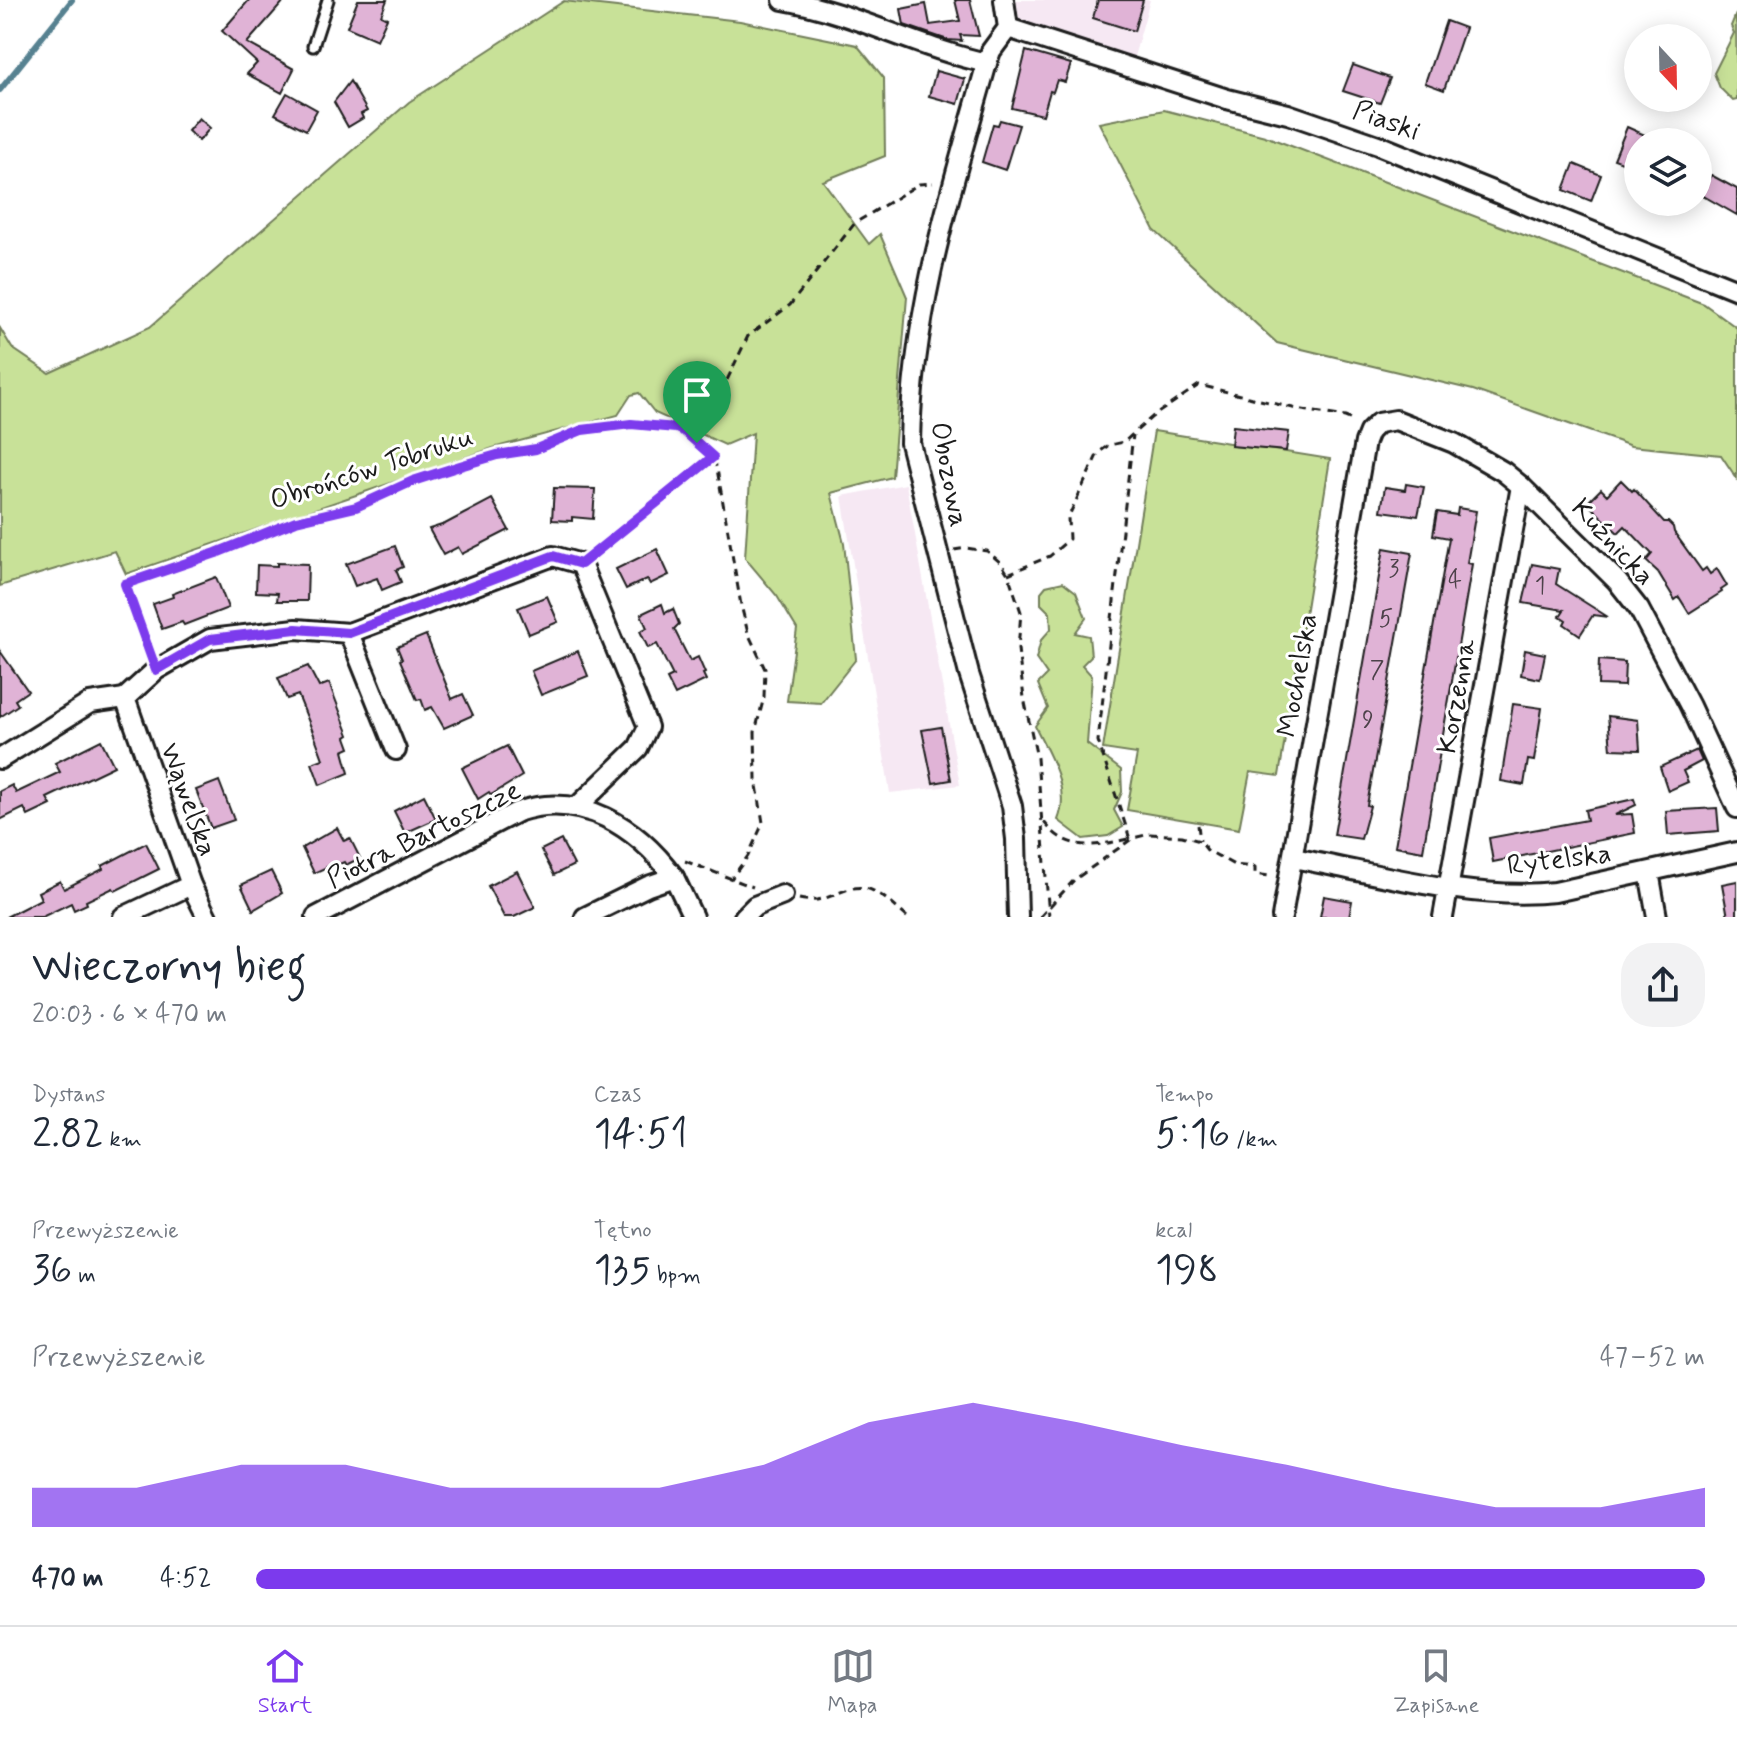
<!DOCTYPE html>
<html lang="pl">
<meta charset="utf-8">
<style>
:root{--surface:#fff;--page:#f2f2f3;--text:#1f2937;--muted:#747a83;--line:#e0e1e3;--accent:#7c3aed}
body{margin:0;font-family:Mynerve,sans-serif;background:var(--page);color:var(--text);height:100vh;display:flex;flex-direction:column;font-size:30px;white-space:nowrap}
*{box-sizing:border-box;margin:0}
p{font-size:26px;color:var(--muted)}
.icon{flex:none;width:44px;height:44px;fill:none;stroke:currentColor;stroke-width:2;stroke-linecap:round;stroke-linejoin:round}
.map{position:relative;height:917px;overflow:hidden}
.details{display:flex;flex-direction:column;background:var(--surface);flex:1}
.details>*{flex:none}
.needle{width:52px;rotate:158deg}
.controls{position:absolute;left:1624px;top:24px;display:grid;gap:16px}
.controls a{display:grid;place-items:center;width:88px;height:88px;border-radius:50%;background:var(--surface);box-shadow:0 4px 20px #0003;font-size:40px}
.pin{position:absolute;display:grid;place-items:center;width:68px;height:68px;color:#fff;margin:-82px -34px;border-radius:50% 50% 50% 0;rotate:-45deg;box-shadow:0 0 8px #0007}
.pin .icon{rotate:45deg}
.round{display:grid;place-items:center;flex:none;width:84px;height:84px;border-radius:32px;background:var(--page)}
.headline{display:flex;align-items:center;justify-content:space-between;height:136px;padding:0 32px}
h1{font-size:44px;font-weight:600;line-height:60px}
.metrics{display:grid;grid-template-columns:repeat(3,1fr);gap:12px;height:136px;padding:8px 32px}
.metrics div{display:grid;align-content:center}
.metrics b{font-size:40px;font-weight:600}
.metrics small{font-size:22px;font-weight:400}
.metrics p{font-size:22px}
.chart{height:224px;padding:16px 32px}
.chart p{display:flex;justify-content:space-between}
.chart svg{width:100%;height:144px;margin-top:8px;fill:var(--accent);opacity:.7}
ul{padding:0 32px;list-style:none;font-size:26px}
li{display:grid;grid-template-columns:128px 96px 1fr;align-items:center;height:60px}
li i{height:20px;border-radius:10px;background:var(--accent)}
.tab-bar{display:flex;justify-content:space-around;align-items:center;height:112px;border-top:2px solid var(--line);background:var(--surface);font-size:22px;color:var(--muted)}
.tab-bar a{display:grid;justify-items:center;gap:4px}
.tab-bar .selected{color:var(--accent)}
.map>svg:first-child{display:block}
.built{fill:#f6e8f3}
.green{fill:#c8e198;stroke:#727e5a;stroke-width:2}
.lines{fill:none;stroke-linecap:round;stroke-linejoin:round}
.stream{stroke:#568190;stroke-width:6}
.building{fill:#e0b3d6;stroke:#1c1c1c;stroke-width:2}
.lane-casing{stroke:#1c1c1c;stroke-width:15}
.street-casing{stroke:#1c1c1c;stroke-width:24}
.path{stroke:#1c1c1c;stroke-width:3;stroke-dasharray:8 6;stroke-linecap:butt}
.lane{stroke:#fff;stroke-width:9}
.street{stroke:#fff;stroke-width:18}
.route-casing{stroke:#fff;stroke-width:16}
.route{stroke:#7c3aed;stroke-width:10}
.labels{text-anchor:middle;stroke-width:6;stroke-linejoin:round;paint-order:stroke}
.number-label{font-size:24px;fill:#4d424a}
.street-label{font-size:28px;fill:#1c1c1c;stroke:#fff}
</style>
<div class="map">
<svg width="1737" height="917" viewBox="0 0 1737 917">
<rect width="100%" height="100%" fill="#fff"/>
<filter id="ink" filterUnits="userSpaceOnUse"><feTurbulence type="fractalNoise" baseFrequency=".0125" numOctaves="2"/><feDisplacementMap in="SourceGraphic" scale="16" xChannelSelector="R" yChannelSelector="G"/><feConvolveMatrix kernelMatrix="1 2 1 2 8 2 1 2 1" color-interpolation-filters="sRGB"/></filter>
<g filter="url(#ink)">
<g class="built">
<path d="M 1016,0 L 1150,0 L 1134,57 L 1020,25 Z"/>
<path d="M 906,484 L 960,785 L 890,793 L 842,496 Z"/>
</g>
<g class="green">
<path d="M 564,1 L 740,21 L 857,45 L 884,78 L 885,156 L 823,181 L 869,244 L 880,234 L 907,297 L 892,477 L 831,493 L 844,543 L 856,659 L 821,703 L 787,701 L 797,629 L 777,596 L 745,558 L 753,433 L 725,445 L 655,413 L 639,393 L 631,395 L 618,415 L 493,448 L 126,574 L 115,551 L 0,586 L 0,328 L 12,348 L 49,373 L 150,327 L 409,102 Z"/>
<path d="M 1736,14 L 1737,100 L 1733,101 L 1720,88 L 1714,73 L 1734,33 L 1731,26 Z"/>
<path d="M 1164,110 L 1265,136 L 1704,304 L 1737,328 L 1737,479 L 1721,455 L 1631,446 L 1473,390 L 1277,343 L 1154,230 L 1099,123 Z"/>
<path d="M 1154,431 L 1330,459 L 1279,776 L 1250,772 L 1239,829 L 1127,810 L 1137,754 L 1103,749 Z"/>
<path d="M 1063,582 L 1076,592 L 1086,618 L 1075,633 L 1089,636 L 1091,656 L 1082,665 L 1092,676 L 1087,744 L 1121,770 L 1122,792 L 1114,810 L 1123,827 L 1108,836 L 1083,839 L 1058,820 C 1071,788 1049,755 1035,726 L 1048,708 L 1038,684 L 1047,675 L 1036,659 L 1041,640 L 1051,629 L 1050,613 L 1041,604 L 1041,592 L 1046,586 Z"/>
</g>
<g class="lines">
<path class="stream" d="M 0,90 L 72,0"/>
</g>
<g class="building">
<path d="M 249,0 L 285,0 L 247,43 L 294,69 L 282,93 L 247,74 L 257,63 L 222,31 Z"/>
<path d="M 358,0 L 387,0 L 381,15 L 387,18 L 377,40 L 347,27 Z"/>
<path d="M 955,0 L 970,0 L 979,36 L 960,35 L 962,41 L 948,40 L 904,25 L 901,9 L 926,4 L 930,25 L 960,21 Z"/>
<path d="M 1098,0 L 1143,0 L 1134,31 L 1093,18 Z"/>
<path d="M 1446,21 L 1465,28 L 1444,90 L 1425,83 Z"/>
<path d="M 1026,51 L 1071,64 L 1065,82 L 1057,80 L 1053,92 L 1050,91 L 1043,115 L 1012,108 Z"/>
<path d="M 1353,65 L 1390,78 L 1380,103 L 1343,91 Z"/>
<path d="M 936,71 L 965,79 L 958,104 L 929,96 Z"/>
<path d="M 350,81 L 367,111 L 361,114 L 363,118 L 348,127 L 334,102 Z"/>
<path d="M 287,93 L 317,110 L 306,130 L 275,114 Z"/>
<path d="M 199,118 L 210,128 L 199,141 L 188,131 Z"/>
<path d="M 1000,120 L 1019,125 L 1005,170 L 982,162 L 993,124 L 998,125 Z"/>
<path d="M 1627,127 L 1645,135 L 1643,142 L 1638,142 L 1638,153 L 1633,166 L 1614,159 Z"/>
<path d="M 1574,164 L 1601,175 L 1591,201 L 1564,190 Z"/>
<path d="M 1711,175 L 1737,189 L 1737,215 L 1700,194 Z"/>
<path d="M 1233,426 L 1289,432 L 1286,451 L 1231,446 Z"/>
<path d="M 1621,480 L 1632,491 L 1634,489 L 1664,522 L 1668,522 L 1673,527 L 1674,532 L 1702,571 L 1706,568 L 1710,574 L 1717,569 L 1727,586 L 1721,590 L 1722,592 L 1689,613 L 1679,597 L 1675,600 L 1658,572 L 1646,561 L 1652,554 L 1625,526 L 1618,533 L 1587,503 L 1601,489 L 1607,495 Z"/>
<path d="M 1406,484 L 1424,487 L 1418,516 L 1381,511 L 1385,487 L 1405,490 Z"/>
<path d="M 554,488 L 595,489 L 593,519 L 572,517 L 572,521 L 552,520 Z"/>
<path d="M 492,499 L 509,530 L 462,554 L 458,547 L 443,555 L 429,529 L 445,524 Z"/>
<path d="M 1458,508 L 1476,511 L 1467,563 L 1472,564 L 1423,851 L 1395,846 L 1449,538 L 1433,535 L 1437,512 L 1457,515 Z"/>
<path d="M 395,546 L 403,567 L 396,570 L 401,582 L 382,590 L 377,578 L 355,586 L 346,564 Z"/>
<path d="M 1384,548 L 1412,553 L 1367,805 L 1370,806 L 1361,839 L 1334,835 Z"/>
<path d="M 657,549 L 669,575 L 650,584 L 647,579 L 626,589 L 616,569 Z"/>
<path d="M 277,563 L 308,564 L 307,601 L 277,601 L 278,593 L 256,592 L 257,565 L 277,566 Z"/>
<path d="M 1532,564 L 1559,569 L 1556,584 L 1608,617 L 1593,615 L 1580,635 L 1564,624 L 1566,620 L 1560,616 L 1564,610 L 1523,603 Z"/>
<path d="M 216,577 L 228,608 L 184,625 L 182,622 L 162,629 L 153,604 L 173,597 L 172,594 Z"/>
<path d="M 547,596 L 558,622 L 529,634 L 518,608 Z"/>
<path d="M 662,604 L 665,613 L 673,609 L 679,624 L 674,629 L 690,661 L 698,657 L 705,673 L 703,674 L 706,680 L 675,695 L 667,679 L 673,676 L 657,644 L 648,648 L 640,631 L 647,628 L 641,614 Z"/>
<path d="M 426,635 L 452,699 L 463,694 L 473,715 L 444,728 L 432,707 L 425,710 L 421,699 L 417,700 L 400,660 L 402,659 L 397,647 Z"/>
<path d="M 1525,650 L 1545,654 L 1540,679 L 1521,675 Z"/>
<path d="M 0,651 L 28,691 L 15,700 L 18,705 L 0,717 Z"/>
<path d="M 578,651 L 588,676 L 541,695 L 531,671 Z"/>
<path d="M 1599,660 L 1625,662 L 1624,686 L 1598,685 Z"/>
<path d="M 308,666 L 319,687 L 329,683 L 349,735 L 346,737 L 350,748 L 343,751 L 349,773 L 320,785 L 312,763 L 323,759 L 315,737 L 298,695 L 287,699 L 278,678 Z"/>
<path d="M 1513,704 L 1542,708 L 1534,761 L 1528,760 L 1524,785 L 1501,781 Z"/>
<path d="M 1608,716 L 1638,720 L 1640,750 L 1611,749 Z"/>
<path d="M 941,727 L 951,780 L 933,783 L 922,730 Z"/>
<path d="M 101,740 L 114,766 L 47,798 L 51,805 L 28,816 L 24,808 L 0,820 L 0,791 L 12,785 L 16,793 L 60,772 L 55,763 Z"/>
<path d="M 507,746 L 522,776 L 491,795 L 489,792 L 478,799 L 462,768 Z"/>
<path d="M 1697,750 L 1702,761 L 1683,771 L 1688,782 L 1668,791 L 1660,767 Z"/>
<path d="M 219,781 L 234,820 L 211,828 L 196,790 Z"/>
<path d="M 424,795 L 436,819 L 405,833 L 394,811 Z"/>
<path d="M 1634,799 L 1636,805 L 1615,815 L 1632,814 L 1635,833 L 1493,862 L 1489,838 L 1587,820 L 1585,810 Z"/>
<path d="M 1717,808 L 1719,831 L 1668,835 L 1666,811 Z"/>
<path d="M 337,828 L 344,841 L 350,838 L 360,858 L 346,865 L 344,862 L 333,867 L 331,865 L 314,873 L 302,848 Z"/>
<path d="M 561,840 L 574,865 L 554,875 L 541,850 Z"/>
<path d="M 146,843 L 159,869 L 115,891 L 113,888 L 86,901 L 87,904 L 74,910 L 71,903 L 42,917 L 6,917 L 41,899 L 38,892 L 60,881 L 64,889 L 103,869 L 102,866 Z"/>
<path d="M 271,871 L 282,893 L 253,910 L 241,885 Z"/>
<path d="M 517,871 L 535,907 L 514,917 L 504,917 L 488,886 Z"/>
<path d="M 1737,881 L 1737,917 L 1728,917 L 1722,884 Z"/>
<path d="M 1324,896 L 1352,901 L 1349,917 L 1320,917 Z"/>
</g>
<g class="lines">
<g class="lane-casing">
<path id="lane" d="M 313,46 L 328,0"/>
</g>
<g class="street-casing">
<g id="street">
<path d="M 783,0 C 853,12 917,48 987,63"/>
<path d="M 1004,0 L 1008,28 L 991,51 L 987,63 C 952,187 912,312 910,443 L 969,674 L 1012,806 L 1016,839 L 1018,917"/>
<path d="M 1008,28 L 1227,99 L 1288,114 L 1378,145 L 1737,290"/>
<path d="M 349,633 L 396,750"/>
<path d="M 125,698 L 156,670 L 210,639 L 296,629 L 349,633 L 553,556 L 581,564 L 648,727 L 638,748 L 577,807"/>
<path d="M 125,698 L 191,885 L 207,917"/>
<path d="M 0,759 L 90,703 L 125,698"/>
<path d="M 1293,858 C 1376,873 1471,901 1555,892 L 1737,852"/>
<path d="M 1649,872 L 1657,917"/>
<path d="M 123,917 L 191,885"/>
<path d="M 316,917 L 517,812 C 581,790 637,827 674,877"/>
<path d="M 585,917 L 648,886 L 674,877 L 693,917"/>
<path d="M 744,917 L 755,906 L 783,895"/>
<path d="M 1282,917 L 1365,442 L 1369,432 L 1378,423 L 1396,420 L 1454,443 L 1504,472 L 1521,486 L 1617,581 L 1639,609 L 1690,706 L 1737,808"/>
<path d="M 1443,917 L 1521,486"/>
</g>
</g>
<g class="path">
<path d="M 697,443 L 748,336 L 790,305 L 855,223 L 919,184 L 933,183"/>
<path d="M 954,550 L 966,548 L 987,551 L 1001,563 L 1008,574 L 1021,612 L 1018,649 L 1024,698 L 1037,758 L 1049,917"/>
<path d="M 597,552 L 712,458"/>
<path d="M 1008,574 L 1050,556 L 1069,539 L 1068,518 L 1098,453 L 1109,445 L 1124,442 L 1152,417 L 1199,385 L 1297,409 L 1345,417 L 1355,421"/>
<path d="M 149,652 L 125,584 L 216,553 L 296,521 L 356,507 L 413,481 L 497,455 L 536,449 L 582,430 L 631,424 L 676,428 L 685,432 L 713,457 L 717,469 L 741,605 L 748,633 L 765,669 L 764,697 L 755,732 L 756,779 L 763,823 L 748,856 L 731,879"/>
<path d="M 1044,822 C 1068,853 1095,846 1128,839"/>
<path d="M 1198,825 L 1200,841"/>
<path d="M 1130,839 L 1098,741 L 1133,435"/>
<path d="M 685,861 L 753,887"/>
<path d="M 799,899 C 829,906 842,884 865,888 C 880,891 896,908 907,917"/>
<path d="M 1040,917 L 1074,880 L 1133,838 L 1150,834 L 1182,836 L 1200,841 L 1207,850 L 1234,865 L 1255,867 L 1255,874 L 1269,876"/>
</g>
<use href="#lane" class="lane"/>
<use href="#street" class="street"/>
</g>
</g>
<g class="lines" filter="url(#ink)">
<g class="route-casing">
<path id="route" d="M 631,424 L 676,428 L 685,432 L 713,457 L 581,564 L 553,556 L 349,633 L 296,629 L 210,639 L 156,670 L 125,584 L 216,553 L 296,521 L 356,507 L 413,481 L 460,466 L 497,455 L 536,449 L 582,430 Z"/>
</g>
<use href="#route" class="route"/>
</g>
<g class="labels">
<g class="number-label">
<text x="1394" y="576">3</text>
<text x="1455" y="587">4</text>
<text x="1540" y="593">1</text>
<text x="1386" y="626">5</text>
<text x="1377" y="677">7</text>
<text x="1368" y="727">9</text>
</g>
<g class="street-label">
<text transform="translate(1387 119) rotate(20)" y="10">Piaski</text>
<text transform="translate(371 467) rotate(-18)" y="10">Obrońców Tobruku</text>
<text transform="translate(951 474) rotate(79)" y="10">Obozowa</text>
<text transform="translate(1614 541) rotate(47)" y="10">Kuźnicka</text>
<text transform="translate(1296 675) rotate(-80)" y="10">Mochelska</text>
<text transform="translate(1455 696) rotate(-80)" y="10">Korzenna</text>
<text transform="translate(190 799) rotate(70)" y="10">Wąwelska</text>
<text transform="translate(423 833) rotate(-26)" y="10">Piotra Bartoszcze</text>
<text transform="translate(1559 858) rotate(-7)" y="10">Rytelska</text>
</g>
</g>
</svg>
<div class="controls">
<a><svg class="needle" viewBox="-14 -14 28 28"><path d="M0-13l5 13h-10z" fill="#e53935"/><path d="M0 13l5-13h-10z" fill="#747a83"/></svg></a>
<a><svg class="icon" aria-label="layers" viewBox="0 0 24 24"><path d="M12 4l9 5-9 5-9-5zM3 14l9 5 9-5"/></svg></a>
</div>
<div class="pin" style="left:697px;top:443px;background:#1e9e55"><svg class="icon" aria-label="arrive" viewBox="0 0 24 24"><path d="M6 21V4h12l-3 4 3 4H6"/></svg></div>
</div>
<section class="details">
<div class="headline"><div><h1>Wieczorny bieg</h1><p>20:03 · 6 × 470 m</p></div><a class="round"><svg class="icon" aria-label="share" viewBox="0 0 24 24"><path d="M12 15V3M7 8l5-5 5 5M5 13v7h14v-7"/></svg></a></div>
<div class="metrics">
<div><p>Dystans</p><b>2.82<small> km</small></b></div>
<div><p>Czas</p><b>14:51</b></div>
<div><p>Tempo</p><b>5:16<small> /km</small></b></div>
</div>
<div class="metrics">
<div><p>Przewyższenie</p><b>36<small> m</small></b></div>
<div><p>Tętno</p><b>135<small> bpm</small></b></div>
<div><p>kcal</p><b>198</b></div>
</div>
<div class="chart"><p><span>Przewyższenie</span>47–52 m</p>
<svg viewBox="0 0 160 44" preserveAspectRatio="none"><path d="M0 44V32L10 32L20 25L30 25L40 32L50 32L60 32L70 25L80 12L90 6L100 12L110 19L120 25L130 32L140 38L150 38L160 32V44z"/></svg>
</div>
<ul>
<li><b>470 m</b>4:52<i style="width:100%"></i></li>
</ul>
</section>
<nav class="tab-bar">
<a class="selected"><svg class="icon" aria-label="home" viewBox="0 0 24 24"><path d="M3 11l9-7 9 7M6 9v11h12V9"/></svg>Start</a>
<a><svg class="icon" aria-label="map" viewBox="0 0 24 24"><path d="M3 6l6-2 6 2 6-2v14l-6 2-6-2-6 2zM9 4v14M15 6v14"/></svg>Mapa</a>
<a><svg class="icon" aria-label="saved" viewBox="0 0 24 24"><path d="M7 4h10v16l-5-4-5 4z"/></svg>Zapisane</a>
</nav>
